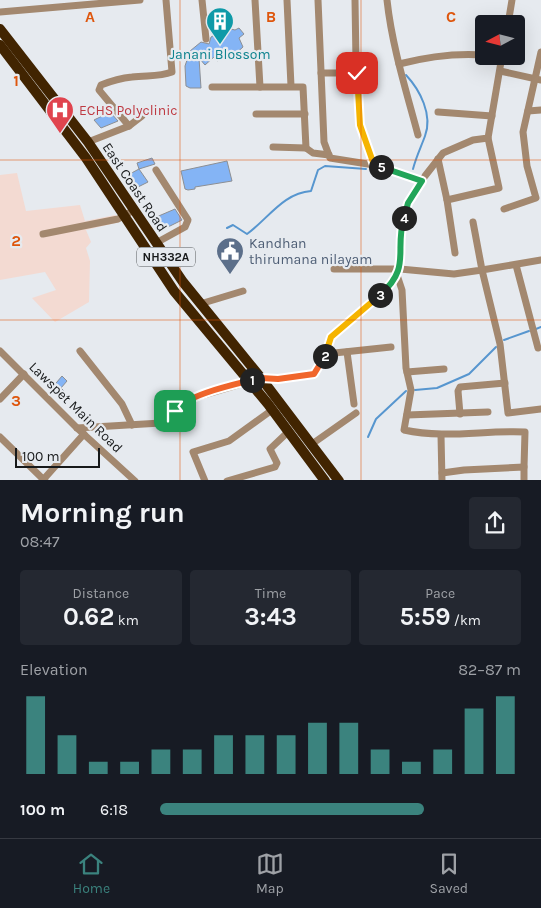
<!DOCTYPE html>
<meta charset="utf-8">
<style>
:root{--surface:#171b24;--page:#242831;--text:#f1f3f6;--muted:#9ea1a6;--line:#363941;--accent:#3b837e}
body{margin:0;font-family:Karla,sans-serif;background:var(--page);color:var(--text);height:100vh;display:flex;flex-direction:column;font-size:19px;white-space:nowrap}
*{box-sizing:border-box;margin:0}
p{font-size:16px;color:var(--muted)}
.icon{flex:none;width:28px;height:28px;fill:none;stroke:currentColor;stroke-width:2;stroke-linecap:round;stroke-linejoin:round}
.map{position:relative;height:480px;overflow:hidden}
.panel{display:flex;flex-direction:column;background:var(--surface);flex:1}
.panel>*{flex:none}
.needle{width:32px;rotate:263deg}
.tools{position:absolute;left:475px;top:15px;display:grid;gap:10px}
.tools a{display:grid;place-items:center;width:50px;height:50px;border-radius:5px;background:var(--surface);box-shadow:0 5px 20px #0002;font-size:25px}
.scale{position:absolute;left:15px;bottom:12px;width:85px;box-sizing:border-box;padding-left:5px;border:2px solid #17191a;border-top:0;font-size:14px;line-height:18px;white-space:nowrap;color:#17191a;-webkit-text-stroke:4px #e6eaef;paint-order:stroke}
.pin{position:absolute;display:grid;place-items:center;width:42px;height:42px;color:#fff;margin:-21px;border-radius:10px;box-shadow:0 2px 8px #0006}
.km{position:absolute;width:25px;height:25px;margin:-12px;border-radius:50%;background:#222;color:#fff;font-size:14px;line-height:25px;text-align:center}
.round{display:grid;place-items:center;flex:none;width:52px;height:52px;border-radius:5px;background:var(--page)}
.summary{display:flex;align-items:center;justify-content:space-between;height:85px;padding:0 20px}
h1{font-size:28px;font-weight:700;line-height:38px}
.metrics{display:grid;grid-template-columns:repeat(3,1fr);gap:8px;height:85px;padding:5px 20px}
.metrics div{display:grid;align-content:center;border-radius:5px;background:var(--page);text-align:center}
.metrics b{font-size:25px;font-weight:700}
.metrics small{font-size:14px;font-weight:400}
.metrics p{font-size:14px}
.chart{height:140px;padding:10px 20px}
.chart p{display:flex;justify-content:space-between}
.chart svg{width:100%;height:90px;margin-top:5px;stroke:var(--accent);stroke-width:6}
ul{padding:0 20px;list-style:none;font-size:16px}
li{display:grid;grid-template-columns:80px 60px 1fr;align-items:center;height:38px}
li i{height:12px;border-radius:6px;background:var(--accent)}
.menu{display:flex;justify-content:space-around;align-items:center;height:70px;border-top:1px solid var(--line);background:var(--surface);font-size:14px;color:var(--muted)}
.menu a{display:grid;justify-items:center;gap:2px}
.menu .active{color:var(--accent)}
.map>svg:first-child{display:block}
.education{fill:#f3dad2}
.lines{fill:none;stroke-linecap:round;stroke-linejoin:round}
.stream{stroke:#5796cf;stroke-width:2}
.building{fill:#84b4f5;stroke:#8c8f94}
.minor{stroke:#a3886f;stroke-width:7}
.highway{stroke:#412401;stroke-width:10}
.split-1-casing{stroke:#fff;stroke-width:10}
.split-2-casing{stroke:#fff;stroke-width:10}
.split-3-casing{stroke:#fff;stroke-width:10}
.split-4-casing{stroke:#fff;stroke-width:10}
.split-5-casing{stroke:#fff;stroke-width:10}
.split-6-casing{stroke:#fff;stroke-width:10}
.split-1{stroke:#f0652b;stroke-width:6}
.split-2{stroke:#f0652b;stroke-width:6}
.split-3{stroke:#f5b400;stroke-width:6}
.split-4{stroke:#22a559;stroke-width:6}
.split-5{stroke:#22a559;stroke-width:6}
.split-6{stroke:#f5b400;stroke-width:6}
.grid{fill:none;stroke:#de560d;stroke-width:1;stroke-opacity:0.55}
.labels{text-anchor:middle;stroke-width:4.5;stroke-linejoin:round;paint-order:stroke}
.shield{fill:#e6eaef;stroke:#55585a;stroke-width:1}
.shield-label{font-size:12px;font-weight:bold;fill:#17191a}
.culture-label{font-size:14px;fill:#0d838f;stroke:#e6eaef}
.health-label{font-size:14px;fill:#be3a42;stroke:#e6eaef;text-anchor:start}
.street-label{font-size:14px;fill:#17191a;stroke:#e6eaef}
.service-label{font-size:14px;fill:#4e5e75;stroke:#e6eaef;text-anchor:start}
.grid-label{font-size:16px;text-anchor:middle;font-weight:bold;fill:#de560d;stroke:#e6eaef;stroke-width:4.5;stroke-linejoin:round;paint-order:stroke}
</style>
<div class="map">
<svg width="541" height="481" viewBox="0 0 541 481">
<rect width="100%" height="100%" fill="#e6eaef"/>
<path class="education" d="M 17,173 L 26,211 L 80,205 L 85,221 L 115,215 L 120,222 L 86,230 L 91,242 L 86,248 L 90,261 L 89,302 L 55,322 L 32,298 L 56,290 L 45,272 L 0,280 L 0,175 Z"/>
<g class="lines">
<g class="stream">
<path d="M 406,75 C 420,90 433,115 425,136 C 421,147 416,157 413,169"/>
<path d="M 227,228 L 233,225 L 247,234 C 268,219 283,193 311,191 L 318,170 L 325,166 L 366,169"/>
<path d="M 536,329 L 541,327"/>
<path d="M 504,340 L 529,331"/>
<path d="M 415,390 L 437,388 L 469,374 L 496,347"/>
<path d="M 368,437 L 376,419 L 406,391"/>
</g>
</g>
<g class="building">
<path d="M 227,28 L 235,30 L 239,28 L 244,34 L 239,38 L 243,47 L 233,56 L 230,54 L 217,61 L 214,57 L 205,65 L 199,58 L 201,88 L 190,88 L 186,86 L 185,66 L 188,57 L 194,56 L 190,51 L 201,42 L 209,44 L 211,37 Z"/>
<path d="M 110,112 L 118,121 L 101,128 L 94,120 Z"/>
<path d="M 152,158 L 155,164 L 139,169 L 137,163 Z"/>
<path d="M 227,161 L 232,181 L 195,187 L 195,189 L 188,190 L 185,189 L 181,171 Z"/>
<path d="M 139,169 L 148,182 L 134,189 L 126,176 Z"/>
<path d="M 175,209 L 182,220 L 160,231 L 154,218 Z"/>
<path d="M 62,376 L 67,381 L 61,388 L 65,392 L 61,397 L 51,389 Z"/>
</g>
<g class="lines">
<g class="minor">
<path d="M 202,0 L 206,39"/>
<path d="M 255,0 L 260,87"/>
<path d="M 287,0 L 291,86"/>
<path d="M 318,0 L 324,142 L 330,158 L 374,165 L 422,181"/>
<path d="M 355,0 L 356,62 L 360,125 L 374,165"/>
<path d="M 387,0 C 392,46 406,90 418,135"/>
<path d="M 0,12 L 140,0"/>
<path d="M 508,24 L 512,0"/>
<path d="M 399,64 C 426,57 456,53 484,55"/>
<path d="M 500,71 L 541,80"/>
<path d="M 321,73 L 357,73"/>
<path d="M 212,87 L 303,87 L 306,148 L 313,153 L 329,155"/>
<path d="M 528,111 L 541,110"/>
<path d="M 438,112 L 492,116"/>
<path d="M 256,114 L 305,114"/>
<path d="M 129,126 L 99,90 L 101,85 C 111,81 122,78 132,77 C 147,75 159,77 172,72 L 166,0"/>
<path d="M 88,142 L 129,126 L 142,116"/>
<path d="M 273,147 L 306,148"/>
<path d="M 438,159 L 447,200 L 499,188 L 488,138"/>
<path d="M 447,200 L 455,253"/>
<path d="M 504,209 L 536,198 L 527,166 L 523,132 L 541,52"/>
<path d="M 43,234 L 118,219 L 134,210"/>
<path d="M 156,243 L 185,227 L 188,220 L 156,170"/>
<path d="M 541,260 L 482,270 L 500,344 L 508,413 L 541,409"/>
<path d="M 516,265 L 538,348"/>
<path d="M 334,269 L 400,269 L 454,274 L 482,270 L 473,222"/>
<path d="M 397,275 L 402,290 L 406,368 L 411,390 L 404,430 C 445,439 484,430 525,432 L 524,467"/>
<path d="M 200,304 L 243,291"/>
<path d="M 0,351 L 77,428 L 135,481"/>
<path d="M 80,351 L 122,404 L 132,425"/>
<path d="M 347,352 L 354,404"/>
<path d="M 325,354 L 391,347"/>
<path d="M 407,372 L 444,369"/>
<path d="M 0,399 L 24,374"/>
<path d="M 460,414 L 458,391 L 460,387 L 505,383"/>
<path d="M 407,415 L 488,412"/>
<path d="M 77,428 L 161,423 L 169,419 L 180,403 L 194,398 L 261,378 L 278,379 L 315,374 L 323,361 L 331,337 L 392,284 L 400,269 L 401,228 L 408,203 L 425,176 L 443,153 L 473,140 L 488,138 L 502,56"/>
<path d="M 441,435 L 442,481"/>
<path d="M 0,437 L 45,481"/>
<path d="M 312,444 L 356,413"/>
<path d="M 442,473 L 464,470 L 524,467 L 524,481"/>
<path d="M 42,481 L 84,434"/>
<path d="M 205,481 L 193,452 L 229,441 L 272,410"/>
<path d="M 227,481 L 275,467 L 277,463 L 270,449 L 289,431"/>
</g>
<g class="highway">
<path d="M 0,29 L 88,142 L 183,282 L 261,378 L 339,481"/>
<path d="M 0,45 L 86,158 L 174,291 L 268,404 L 325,481"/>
</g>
</g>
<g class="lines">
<g class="split-1-casing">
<path id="split-1" d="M 175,411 C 186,395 232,385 252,380"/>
</g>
<g class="split-2-casing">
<path id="split-2" d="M 252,380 L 261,378 L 278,379 L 314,374 L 325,356"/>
</g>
<g class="split-3-casing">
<path id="split-3" d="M 325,356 L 331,337 L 380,295"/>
</g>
<g class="split-4-casing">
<path id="split-4" d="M 380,295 C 412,267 394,251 404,218"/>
</g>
<g class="split-5-casing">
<path id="split-5" d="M 381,167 L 422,181 L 408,203 L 404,218"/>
</g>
<g class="split-6-casing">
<path id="split-6" d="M 357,73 L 360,125 L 374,165 L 381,167"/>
</g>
<use href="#split-1" class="split-1"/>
<use href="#split-2" class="split-2"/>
<use href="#split-3" class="split-3"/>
<use href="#split-4" class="split-4"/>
<use href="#split-5" class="split-5"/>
<use href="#split-6" class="split-6"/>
</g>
<path class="grid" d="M 180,0 L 180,481M 361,0 L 361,481M 0,160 L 541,160M 0,320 L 541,320"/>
<defs>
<g id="building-pin" transform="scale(1.4375)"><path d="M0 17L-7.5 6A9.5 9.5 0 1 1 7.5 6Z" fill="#0f9aa8" stroke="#e6eaef"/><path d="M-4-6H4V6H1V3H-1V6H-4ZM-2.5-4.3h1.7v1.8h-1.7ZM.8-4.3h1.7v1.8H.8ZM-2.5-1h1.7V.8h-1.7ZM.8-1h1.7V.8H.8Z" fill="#fff"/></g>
<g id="hospital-pin" transform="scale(1.4375)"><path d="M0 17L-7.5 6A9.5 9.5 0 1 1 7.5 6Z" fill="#e0444e" stroke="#e6eaef"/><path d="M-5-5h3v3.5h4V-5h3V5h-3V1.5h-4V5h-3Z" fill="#fff"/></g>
<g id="civic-pin" transform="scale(1.4375)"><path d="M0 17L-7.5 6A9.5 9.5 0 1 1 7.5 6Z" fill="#5c6f8a" stroke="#e6eaef"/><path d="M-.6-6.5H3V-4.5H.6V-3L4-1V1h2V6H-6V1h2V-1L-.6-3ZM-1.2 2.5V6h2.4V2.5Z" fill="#fff"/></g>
</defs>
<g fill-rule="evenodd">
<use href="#building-pin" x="220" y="21"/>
<use href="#hospital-pin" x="60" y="110"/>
<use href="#civic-pin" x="230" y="251"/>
</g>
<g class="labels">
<rect class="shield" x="137" y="247.5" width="58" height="19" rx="4"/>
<g class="shield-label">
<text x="166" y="261">NH332A</text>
</g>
<g class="culture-label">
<text x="220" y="59">Janani Blossom</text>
</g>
<g class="health-label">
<text x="79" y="115">ECHS Polyclinic</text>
</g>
<g class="street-label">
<text transform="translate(135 187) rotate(56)" y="5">East Coast Road</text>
<text transform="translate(76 407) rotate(44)" y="5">Lawspet Main Road</text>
</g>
<g class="service-label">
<text x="249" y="248">Kandhan<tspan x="249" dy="16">thirumana nilayam</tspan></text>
</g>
</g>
<g class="grid-label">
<text x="90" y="22">A</text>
<text x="271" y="22">B</text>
<text x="451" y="22">C</text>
<text x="16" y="86">1</text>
<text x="16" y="246">2</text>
<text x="16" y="406">3</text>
</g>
</svg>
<div class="tools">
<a><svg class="needle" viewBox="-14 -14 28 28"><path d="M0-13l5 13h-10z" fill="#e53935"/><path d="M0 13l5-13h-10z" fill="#9ea1a6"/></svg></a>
</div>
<div class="scale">100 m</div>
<div class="pin" style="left:175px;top:411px;background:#1e9e55"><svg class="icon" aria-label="arrive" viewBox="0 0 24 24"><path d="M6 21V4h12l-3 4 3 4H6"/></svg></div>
<div class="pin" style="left:357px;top:73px;background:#d93025"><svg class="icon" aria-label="check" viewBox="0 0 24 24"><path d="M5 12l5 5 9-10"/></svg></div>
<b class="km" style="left:252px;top:380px">1</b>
<b class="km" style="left:325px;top:356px">2</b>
<b class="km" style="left:380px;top:295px">3</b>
<b class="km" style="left:404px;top:218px">4</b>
<b class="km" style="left:381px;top:167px">5</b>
</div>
<section class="panel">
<div class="summary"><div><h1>Morning run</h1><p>08:47</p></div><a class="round"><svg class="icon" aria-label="share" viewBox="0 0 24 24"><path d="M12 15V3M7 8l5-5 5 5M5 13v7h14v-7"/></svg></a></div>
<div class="metrics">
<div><p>Distance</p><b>0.62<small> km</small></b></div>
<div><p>Time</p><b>3:43</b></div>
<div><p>Pace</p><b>5:59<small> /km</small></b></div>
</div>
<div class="chart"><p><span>Elevation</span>82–87 m</p>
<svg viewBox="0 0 160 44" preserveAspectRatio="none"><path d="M5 44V6M15 44V25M25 44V38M35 44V38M45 44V32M55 44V32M65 44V25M75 44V25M85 44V25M95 44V19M105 44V19M115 44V32M125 44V38M135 44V32M145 44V12M155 44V6"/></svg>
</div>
<ul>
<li><b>100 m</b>6:18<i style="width:73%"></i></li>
</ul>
</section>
<nav class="menu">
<a class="active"><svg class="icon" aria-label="home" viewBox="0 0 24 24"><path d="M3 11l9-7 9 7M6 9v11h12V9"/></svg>Home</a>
<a><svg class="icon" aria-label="map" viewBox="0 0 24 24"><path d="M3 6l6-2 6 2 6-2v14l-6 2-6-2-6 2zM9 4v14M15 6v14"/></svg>Map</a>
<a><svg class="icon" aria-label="saved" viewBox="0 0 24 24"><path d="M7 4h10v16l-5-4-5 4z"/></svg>Saved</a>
</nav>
